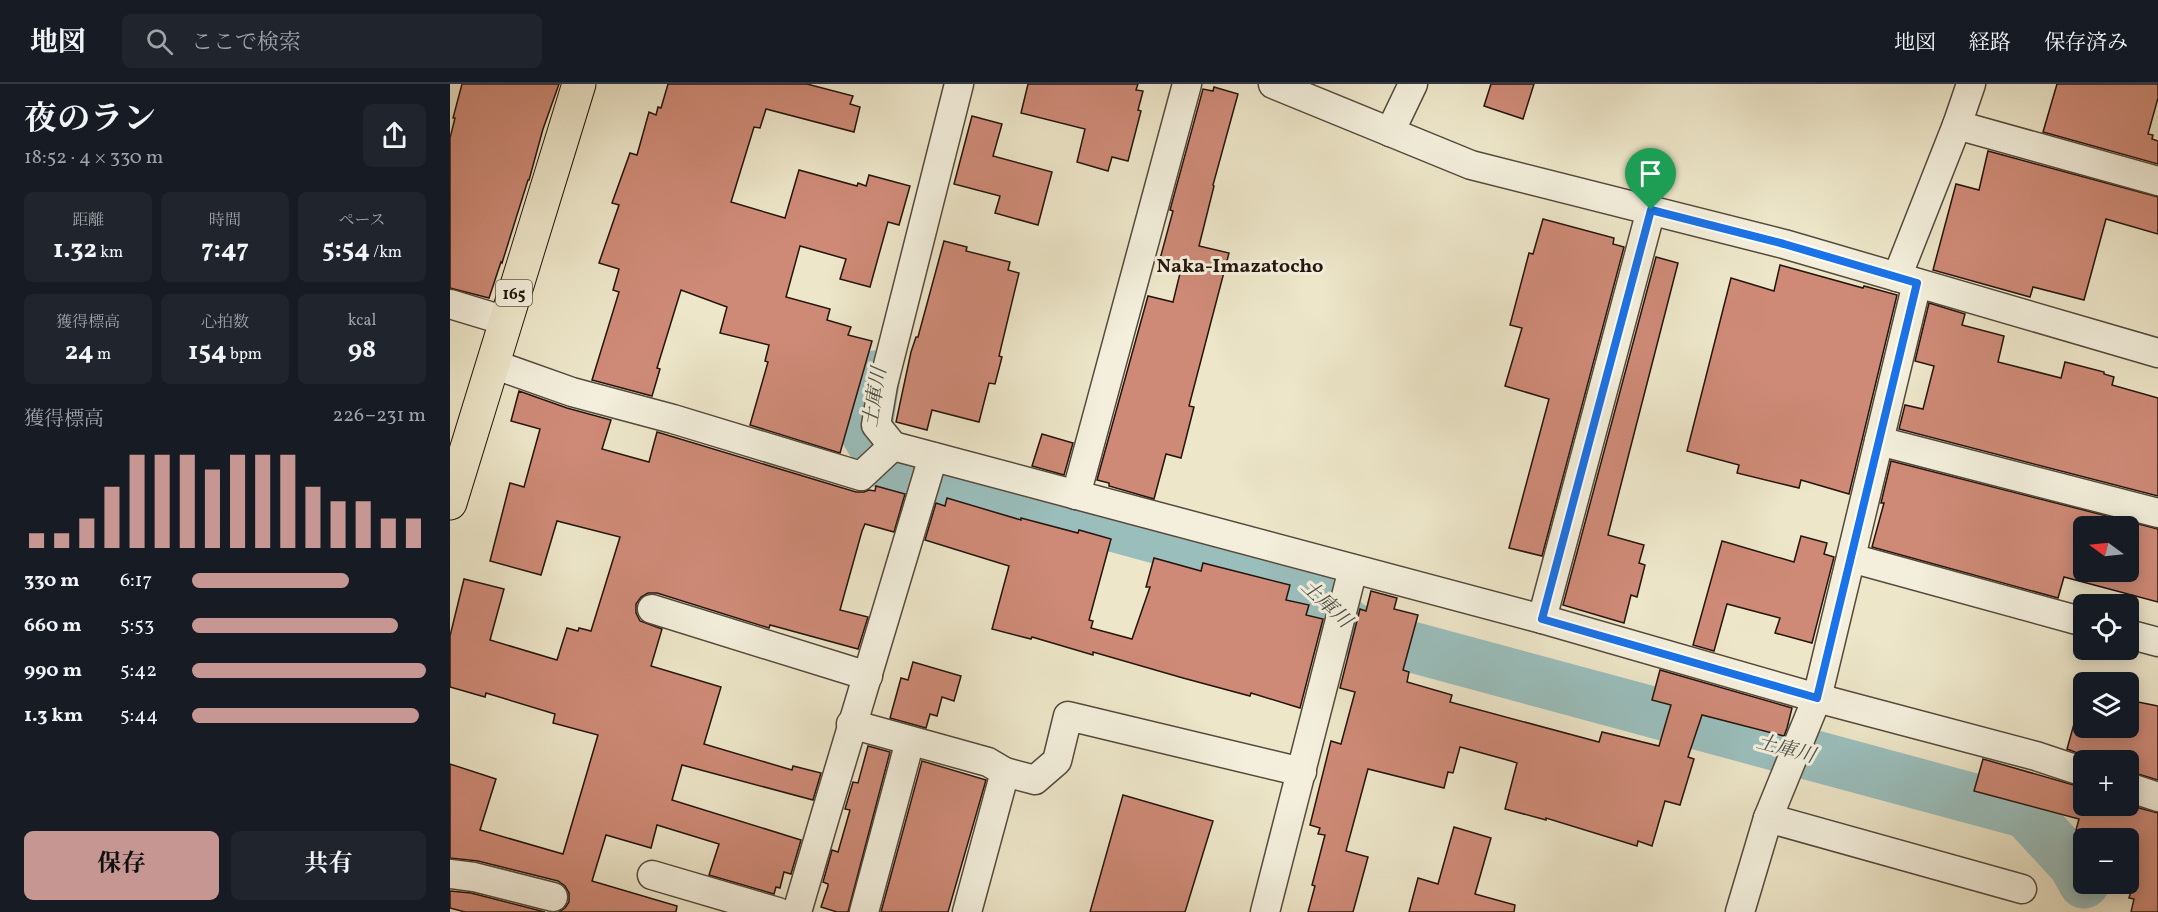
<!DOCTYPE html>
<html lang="ja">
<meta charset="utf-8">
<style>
:root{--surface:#171b24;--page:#20242c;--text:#f1f3f6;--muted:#9ea1a6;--line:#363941;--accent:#c59692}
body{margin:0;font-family:Vollkorn,"Noto Serif JP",serif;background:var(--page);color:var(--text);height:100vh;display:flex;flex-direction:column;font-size:22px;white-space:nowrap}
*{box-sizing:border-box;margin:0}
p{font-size:20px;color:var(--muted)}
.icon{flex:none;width:33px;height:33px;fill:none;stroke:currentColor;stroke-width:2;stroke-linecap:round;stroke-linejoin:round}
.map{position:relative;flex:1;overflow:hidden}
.drawer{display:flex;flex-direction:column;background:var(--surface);width:450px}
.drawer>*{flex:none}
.needle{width:39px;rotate:285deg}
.fabs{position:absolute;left:1623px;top:432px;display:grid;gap:12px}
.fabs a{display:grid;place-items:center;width:66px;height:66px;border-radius:9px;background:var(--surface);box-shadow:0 3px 15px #0003;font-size:30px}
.pin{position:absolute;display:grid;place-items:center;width:51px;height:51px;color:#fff;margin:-62px -26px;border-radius:50% 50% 50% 0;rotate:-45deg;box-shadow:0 0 6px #0007}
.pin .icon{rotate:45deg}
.round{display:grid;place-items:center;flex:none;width:63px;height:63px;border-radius:9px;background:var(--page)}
.overview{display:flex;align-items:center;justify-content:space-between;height:102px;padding:0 24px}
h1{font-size:33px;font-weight:700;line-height:45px}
.metrics{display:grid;grid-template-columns:repeat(3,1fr);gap:9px;height:102px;padding:6px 24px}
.metrics div{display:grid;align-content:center;border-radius:9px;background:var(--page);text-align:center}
.metrics b{font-size:26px;font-weight:700}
.metrics small{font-size:16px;font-weight:400}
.metrics p{font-size:16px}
.chart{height:168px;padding:12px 24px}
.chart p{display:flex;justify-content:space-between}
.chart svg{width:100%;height:108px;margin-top:6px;stroke:var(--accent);stroke-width:6}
.action{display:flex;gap:12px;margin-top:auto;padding:12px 24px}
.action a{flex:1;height:69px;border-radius:9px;background:var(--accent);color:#111;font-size:24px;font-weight:700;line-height:69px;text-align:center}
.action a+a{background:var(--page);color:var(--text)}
ul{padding:0 24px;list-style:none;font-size:20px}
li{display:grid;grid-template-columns:96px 72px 1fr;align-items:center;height:45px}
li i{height:15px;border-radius:8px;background:var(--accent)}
header{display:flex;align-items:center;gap:36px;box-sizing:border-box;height:84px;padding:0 30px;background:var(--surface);border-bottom:2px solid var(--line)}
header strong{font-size:28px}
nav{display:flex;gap:33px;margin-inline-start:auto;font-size:21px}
.search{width:420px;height:54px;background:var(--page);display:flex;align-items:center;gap:15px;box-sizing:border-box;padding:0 21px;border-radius:9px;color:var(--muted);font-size:22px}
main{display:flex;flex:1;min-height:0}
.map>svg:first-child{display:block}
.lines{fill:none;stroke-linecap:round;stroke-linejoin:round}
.river{stroke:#9abebc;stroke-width:51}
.building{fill:#ce8a77;stroke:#24150d;stroke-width:1.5;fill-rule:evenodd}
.minor-casing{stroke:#56493c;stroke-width:31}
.highway-casing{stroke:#24150d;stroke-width:35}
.minor{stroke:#f3efdc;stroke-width:28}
.highway{stroke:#ede6c9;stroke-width:33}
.route-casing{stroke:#fff;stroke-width:12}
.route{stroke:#1a73e8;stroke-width:8}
.labels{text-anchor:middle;stroke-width:6;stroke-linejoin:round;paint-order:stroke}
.shield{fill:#f3efdc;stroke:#62564b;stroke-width:1.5}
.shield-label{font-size:16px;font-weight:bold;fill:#24150d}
.neighbourhood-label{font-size:20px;font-weight:bold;fill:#24150d;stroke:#f3efdc}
.water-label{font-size:20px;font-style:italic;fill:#4d504a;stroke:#f3efdc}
</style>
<header>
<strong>地図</strong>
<div class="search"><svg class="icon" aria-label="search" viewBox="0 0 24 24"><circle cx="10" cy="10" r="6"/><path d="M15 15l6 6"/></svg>ここで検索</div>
<nav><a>地図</a><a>経路</a><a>保存済み</a></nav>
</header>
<main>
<section class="drawer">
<div class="overview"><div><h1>夜のラン</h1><p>18:52 · 4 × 330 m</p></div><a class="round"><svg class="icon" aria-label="share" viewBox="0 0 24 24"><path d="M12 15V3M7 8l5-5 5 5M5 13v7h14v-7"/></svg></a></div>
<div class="metrics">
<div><p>距離</p><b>1.32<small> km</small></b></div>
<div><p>時間</p><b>7:47</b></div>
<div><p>ペース</p><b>5:54<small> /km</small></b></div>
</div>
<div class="metrics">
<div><p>獲得標高</p><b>24<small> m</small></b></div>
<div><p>心拍数</p><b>154<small> bpm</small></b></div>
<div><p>kcal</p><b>98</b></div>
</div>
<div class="chart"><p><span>獲得標高</span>226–231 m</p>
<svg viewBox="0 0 160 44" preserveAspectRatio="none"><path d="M5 44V38M15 44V38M25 44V32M35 44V19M45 44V6M55 44V6M65 44V6M75 44V12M85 44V6M95 44V6M105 44V6M115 44V19M125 44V25M135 44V25M145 44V32M155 44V32"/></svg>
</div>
<ul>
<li><b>330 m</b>6:17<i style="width:67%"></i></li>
<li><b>660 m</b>5:53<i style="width:88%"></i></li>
<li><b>990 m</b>5:42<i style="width:100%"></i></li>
<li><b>1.3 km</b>5:44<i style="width:97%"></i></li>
</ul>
<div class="action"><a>保存</a><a>共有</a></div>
</section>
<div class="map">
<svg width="1708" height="828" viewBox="0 0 1708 828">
<rect width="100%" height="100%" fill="#ede6c9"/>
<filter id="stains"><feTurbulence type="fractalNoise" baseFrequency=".00333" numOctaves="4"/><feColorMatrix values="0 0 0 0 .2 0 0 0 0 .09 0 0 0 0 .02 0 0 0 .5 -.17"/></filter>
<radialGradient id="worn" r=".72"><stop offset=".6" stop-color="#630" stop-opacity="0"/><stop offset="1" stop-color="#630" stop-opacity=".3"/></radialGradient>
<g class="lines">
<path class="river" d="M 425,292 L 416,349 L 435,380 L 849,493 L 877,525 L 910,549 L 1576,729 L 1624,781 L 1634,799"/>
</g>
<g class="building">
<path d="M 12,0 L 109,0 L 93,45 L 79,96 L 78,96 L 52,179 L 51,178 L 39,214 L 0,204 L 0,54 L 5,34 L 3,34 Z"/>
<path d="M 218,0 L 357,0 L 403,12 L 400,20 L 410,23 L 404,48 L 316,25 L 310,44 L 304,43 L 281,118 L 335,134 L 349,86 L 407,102 L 408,99 L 416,102 L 419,91 L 460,102 L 449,141 L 438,138 L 420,203 L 390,195 L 396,175 L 350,162 L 336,213 L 380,225 L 377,236 L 401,243 L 398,251 L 422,257 L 390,369 L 300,341 L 318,278 L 315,277 L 319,261 L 270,249 L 277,223 L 231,206 L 207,284 L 210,285 L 202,312 L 142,296 L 169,208 L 163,206 L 169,185 L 149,179 L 169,121 L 162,119 L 180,69 L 187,71 L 199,28 L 206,31 L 208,23 L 211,24 Z"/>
<path d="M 578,0 L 688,0 L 686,6 L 693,7 L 688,26 L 691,27 L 678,77 L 662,73 L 658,87 L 627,78 L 635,45 L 571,29 Z"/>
<path d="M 1041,0 L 1084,0 L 1073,35 L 1034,22 Z"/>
<path d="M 1607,0 L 1708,0 L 1708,14 L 1698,50 L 1703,51 L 1702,55 L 1708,57 L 1708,80 L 1593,48 Z"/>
<path d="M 764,3 L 788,10 L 763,101 L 764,102 L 749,162 L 779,169 L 739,322 L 744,323 L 731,374 L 716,370 L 704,415 L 659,402 L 659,399 L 647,396 L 698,212 L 723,218 L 732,181 L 710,175 L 723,127 L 720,126 L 753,5 L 763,7 Z"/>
<path d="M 522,32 L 552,40 L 543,72 L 602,88 L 588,141 L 545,129 L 550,112 L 504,100 Z"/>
<path d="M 1538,67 L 1708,113 L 1708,150 L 1656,135 L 1634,216 L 1583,203 L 1580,213 L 1483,186 L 1506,100 L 1529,106 Z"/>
<path d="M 1093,135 L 1164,154 L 1163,160 L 1174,163 L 1092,472 L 1059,464 L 1099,315 L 1055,302 L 1072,244 L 1060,241 L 1079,169 L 1083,170 Z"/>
<path d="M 494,157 L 517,163 L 516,167 L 560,178 L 558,186 L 569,189 L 549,272 L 552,273 L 545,300 L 539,299 L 529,338 L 482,326 L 477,346 L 446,338 L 461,268 L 466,253 L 468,253 Z"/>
<path d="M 1206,173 L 1228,179 L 1158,451 L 1194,461 L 1189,479 L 1195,481 L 1187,513 L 1181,511 L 1174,539 L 1113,521 Z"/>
<path d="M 1330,181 L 1413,204 L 1414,202 L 1447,211 L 1399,410 L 1351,396 L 1349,404 L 1287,389 L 1289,381 L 1237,367 L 1281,194 L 1324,207 Z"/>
<path d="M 1479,219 L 1515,230 L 1512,241 L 1554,252 L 1548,278 L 1611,294 L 1615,278 L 1654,288 L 1654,290 L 1664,293 L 1662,301 L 1708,314 L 1708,412 L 1449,345 L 1455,321 L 1473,325 L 1484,282 L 1465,277 Z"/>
<path d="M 69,307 L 117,324 L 161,336 L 152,365 L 199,378 L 207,348 L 406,408 L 414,408 L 419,406 L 425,407 L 426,402 L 455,410 L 444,448 L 415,440 L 412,447 L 390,526 L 418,533 L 408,565 L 320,541 L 319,544 L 207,509 L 198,509 L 191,513 L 186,520 L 186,529 L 190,537 L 212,545 L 201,582 L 271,603 L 254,660 L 342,686 L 343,682 L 371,689 L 363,716 L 232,681 L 222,716 L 351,756 L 341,790 L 334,788 L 330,804 L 326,803 L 324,810 L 259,791 L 269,760 L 207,741 L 201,764 L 156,751 L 142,797 L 227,822 L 226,828 L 109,828 L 115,824 L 119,818 L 119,809 L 115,802 L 108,797 L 28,777 L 0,774 L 0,680 L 46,695 L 30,746 L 113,770 L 148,651 L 103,639 L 105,630 L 36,609 L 35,613 L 0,603 L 0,552 L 14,495 L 54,505 L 40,556 L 107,576 L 117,544 L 128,547 L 129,544 L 141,547 L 170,453 L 107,437 L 91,491 L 40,477 L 60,399 L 74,403 L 90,345 L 61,337 Z"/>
<path d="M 592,350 L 623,359 L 614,391 L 582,382 Z"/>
<path d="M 1441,377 L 1708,445 L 1708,518 L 1614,493 L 1608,514 L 1422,463 L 1434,419 L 1431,419 ZM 1634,442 L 1678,442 L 1678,488 L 1634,488 Z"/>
<path d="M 497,414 L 571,436 L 571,434 L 628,449 L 629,446 L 661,455 L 639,536 L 643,537 L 641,544 L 682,555 L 700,503 L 696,503 L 704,474 L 751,487 L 753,479 L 840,501 L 836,516 L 859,521 L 856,531 L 873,535 L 850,624 L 801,609 L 800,612 L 733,594 L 643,568 L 643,571 L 582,553 L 581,555 L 542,545 L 559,482 L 475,456 L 486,419 L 495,422 Z"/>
<path d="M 1351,452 L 1377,459 L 1374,470 L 1384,473 L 1362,559 L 1325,549 L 1330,534 L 1277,520 L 1264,567 L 1243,561 L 1272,457 L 1344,478 Z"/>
<path d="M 921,507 L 947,514 L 944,525 L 968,531 L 953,586 L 959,588 L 957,598 L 1002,611 L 1000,618 L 1149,658 L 1152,648 L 1209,662 L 1221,621 L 1202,616 L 1210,586 L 1342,624 L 1337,644 L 1334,652 L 1252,631 L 1238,673 L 1244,675 L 1230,721 L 1215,717 L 1202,762 L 1188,757 L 1187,762 L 1096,734 L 1096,736 L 1055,725 L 1067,679 L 1061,677 L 1010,663 L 1003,689 L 998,688 L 994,704 L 918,685 L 896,767 L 918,773 L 903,828 L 858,828 L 865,802 L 862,801 L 875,751 L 868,750 L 870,744 L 860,741 L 881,657 L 891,660 L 905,608 L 890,604 L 910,525 L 916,527 Z"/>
<path d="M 463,578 L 511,592 L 504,617 L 492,613 L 487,632 L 480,630 L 476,644 L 440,634 L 451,594 L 458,596 Z"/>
<path d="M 1678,616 L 1708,622 L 1708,696 L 1678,687 L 1678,676 L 1646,676 L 1617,665 L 1627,629 L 1634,630 L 1634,644 L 1678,644 Z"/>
<path d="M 418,662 L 440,668 L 398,828 L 387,828 L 371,823 L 378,802 L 378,800 L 373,798 L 382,766 L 388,768 L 400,726 L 395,725 L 403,698 L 408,699 Z"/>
<path d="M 1533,675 L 1634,704 L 1634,722 L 1678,721 L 1708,729 L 1708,828 L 1681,828 L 1684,815 L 1679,814 L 1685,793 L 1678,791 L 1678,754 L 1641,754 L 1642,750 L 1626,746 L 1629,735 L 1524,707 Z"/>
<path d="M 472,677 L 536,696 L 530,717 L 498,828 L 431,828 Z"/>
<path d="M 673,711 L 763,737 L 735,828 L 640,828 Z"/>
<path d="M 1004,743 L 1041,754 L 1025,810 L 1065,821 L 1064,828 L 959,828 L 968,794 L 988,800 Z"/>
<path d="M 0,807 L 21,809 L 95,828 L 15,828 L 0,824 Z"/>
</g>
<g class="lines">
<g class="minor-casing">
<g id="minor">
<path d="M 509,0 L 433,301 L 426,341 L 443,362 L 1092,535 L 1367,614 L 1586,672 L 1634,688"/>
<path d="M 823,0 L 1021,81 L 1334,160 L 1708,269"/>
<path d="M 1507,41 L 1708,97"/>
<path d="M 940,48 L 963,0"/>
<path d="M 1447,193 L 1507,41 L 1521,0"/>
<path d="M 0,220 L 56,237"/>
<path d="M 43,280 L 122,308 L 223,335 L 411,392 L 443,362"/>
<path d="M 1429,357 L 1708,429"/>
<path d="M 626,411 L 737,0"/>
<path d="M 1401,474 L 1634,538"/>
<path d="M 202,525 L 418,592"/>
<path d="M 1092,535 L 1201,126"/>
<path d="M 1678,550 L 1708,558"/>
<path d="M 401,640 L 538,678 L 555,688 L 517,828"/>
<path d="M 555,688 L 585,696 L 607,677 L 618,632 L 852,688"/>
<path d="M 1678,703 L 1708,713"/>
<path d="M 1318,734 L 1572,805"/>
<path d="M 0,790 L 24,793 L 103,813"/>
<path d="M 202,791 L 328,828"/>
<path d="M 347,828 C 391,676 438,525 483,373"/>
<path d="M 414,828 L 460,657"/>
<path d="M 815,828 L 903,485"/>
<path d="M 1290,828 L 1318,734 L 1367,614 L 1467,199"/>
</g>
</g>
<g class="highway-casing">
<path id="highway" d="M 0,419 L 129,0"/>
</g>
<use href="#minor" class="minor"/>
<use href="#highway" class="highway"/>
</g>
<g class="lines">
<g class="route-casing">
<path id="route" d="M 1201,126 L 1334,160 L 1467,199 L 1367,614 L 1092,535 Z"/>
</g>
<use href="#route" class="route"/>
</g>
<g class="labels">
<rect class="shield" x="46" y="196" width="36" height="26" rx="4.5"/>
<g class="shield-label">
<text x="64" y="215">165</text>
</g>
<g class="neighbourhood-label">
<text x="790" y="188">Naka-Imazatocho</text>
</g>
<g class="water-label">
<text transform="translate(424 313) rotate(-81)" y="7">土庫川</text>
<text transform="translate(877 519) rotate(43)" y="7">土庫川</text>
<text transform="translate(1336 664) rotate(15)" y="7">土庫川</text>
</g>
</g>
<rect width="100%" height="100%" filter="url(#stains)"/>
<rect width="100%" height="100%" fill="url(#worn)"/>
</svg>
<div class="fabs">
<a><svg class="needle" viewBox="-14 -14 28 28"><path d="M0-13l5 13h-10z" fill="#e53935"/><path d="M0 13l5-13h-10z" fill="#9ea1a6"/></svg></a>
<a><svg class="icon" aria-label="locate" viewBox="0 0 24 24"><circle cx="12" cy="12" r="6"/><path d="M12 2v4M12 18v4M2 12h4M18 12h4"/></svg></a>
<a><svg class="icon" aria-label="layers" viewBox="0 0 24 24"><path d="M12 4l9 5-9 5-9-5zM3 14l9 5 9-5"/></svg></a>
<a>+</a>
<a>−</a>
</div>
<div class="pin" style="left:1201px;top:126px;background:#1e9e55"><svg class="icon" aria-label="arrive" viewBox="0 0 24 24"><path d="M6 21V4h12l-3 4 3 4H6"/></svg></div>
</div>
</main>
